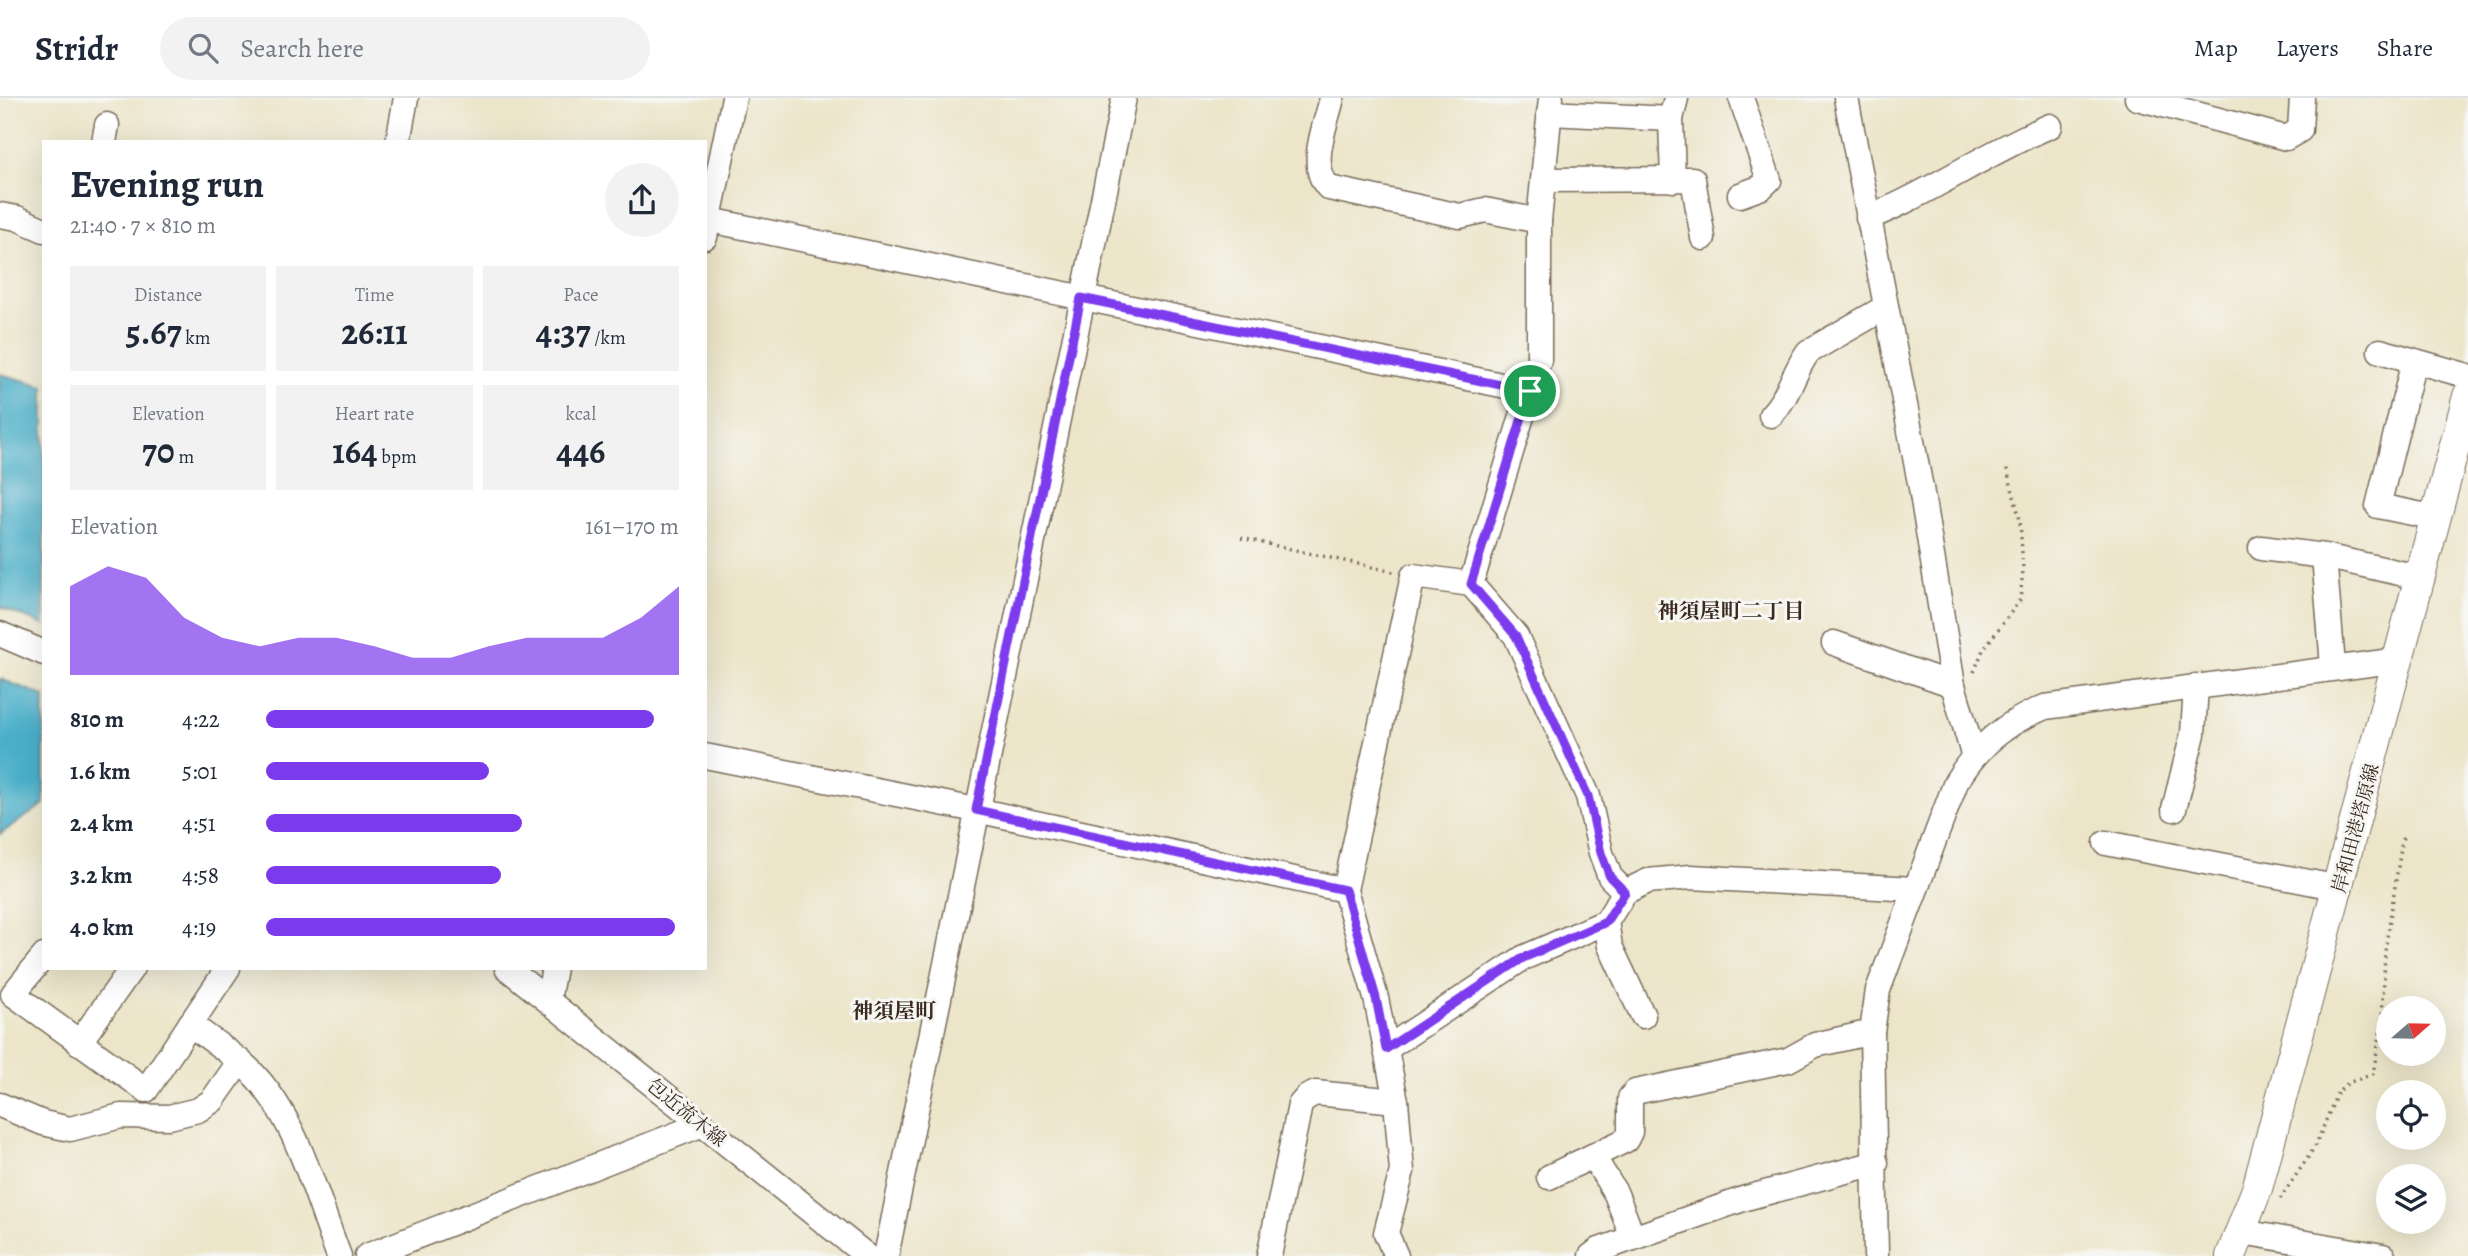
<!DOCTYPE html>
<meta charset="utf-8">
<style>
:root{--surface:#fff;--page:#f2f2f3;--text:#1f2937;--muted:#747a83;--line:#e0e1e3;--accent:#7c3aed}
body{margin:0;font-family:Alegreya,"Noto Serif JP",serif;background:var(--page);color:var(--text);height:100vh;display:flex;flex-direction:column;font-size:26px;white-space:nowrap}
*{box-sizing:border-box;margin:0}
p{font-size:23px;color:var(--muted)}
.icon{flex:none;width:38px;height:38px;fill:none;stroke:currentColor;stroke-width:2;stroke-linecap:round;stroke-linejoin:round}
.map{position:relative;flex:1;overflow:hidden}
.side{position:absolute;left:42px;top:42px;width:665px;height:830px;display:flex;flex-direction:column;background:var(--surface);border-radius:0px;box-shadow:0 7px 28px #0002}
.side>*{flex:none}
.needle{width:46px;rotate:70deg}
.controls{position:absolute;left:2376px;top:898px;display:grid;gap:14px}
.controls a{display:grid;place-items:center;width:70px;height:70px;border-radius:50%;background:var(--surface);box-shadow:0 7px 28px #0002;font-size:35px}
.pin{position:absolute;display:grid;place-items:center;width:60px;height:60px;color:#fff;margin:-30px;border:4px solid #fff;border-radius:50%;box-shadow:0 2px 7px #0007}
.round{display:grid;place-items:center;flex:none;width:74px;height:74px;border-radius:37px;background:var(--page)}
.head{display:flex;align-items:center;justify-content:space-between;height:119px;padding:0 28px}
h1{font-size:38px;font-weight:700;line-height:52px}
.figures{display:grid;grid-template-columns:repeat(3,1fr);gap:10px;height:119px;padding:7px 28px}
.figures div{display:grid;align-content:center;border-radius:0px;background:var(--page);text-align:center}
.figures b{font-size:35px;font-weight:700}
.figures small{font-size:19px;font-weight:400}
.figures p{font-size:19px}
.chart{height:196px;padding:14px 28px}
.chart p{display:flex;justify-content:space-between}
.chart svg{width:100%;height:126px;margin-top:7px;fill:var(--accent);opacity:.7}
ul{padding:0 28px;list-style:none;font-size:23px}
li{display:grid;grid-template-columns:112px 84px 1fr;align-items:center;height:52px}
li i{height:18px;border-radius:9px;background:var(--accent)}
header{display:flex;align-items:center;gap:42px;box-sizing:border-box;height:98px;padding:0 35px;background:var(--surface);border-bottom:2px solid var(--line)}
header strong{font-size:33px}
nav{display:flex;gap:38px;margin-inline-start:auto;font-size:24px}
.search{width:490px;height:63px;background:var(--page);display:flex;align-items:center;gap:18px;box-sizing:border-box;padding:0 24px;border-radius:38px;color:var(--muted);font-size:26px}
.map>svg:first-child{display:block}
.water{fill:#49afc9;stroke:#426c74;stroke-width:2}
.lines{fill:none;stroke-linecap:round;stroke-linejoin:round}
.minor-casing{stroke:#796b5a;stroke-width:27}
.major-casing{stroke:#796b5a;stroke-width:32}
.path{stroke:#796b5a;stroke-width:3.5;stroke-dasharray:2 5;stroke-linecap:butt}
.minor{stroke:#fff;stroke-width:24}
.major{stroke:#fff;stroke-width:30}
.route-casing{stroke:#fff;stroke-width:14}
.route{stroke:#7c3aed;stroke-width:9}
.labels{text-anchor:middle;stroke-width:6;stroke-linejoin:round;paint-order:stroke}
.street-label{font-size:19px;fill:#3b2a1e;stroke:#f6f6f2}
.neighbourhood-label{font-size:21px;font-weight:bold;fill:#3b2a1e;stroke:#f6f6f2}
</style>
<header>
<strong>Stridr</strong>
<div class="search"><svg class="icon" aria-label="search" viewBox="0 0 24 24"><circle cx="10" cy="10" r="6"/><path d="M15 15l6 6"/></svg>Search here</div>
<nav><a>Map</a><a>Layers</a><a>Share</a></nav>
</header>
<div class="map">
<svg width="2468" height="1158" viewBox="0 0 2468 1158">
<rect width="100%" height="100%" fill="#f6f6f2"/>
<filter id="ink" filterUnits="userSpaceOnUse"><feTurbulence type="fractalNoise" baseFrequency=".0143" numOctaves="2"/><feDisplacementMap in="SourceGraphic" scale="14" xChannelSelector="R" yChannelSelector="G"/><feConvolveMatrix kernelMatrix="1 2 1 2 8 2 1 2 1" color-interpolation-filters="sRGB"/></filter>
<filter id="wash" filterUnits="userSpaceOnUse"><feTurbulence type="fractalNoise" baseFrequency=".00686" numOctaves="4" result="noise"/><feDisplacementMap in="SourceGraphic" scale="28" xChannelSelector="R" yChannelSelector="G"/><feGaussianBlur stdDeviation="1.57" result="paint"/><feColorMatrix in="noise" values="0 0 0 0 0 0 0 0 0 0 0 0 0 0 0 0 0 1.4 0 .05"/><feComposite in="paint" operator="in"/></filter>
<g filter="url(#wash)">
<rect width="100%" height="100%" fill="#ece5c9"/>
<g class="water">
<path d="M 0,276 L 44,288 L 44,527 L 0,509 Z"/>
<path d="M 0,581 L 44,598 L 44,706 L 0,736 Z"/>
</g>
</g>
<g filter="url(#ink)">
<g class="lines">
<g class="minor-casing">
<g id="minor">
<path d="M 1332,0 C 1326,27 1307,68 1329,90 L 1460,118 L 1485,112 L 1539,123"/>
<path d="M 1846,0 L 1921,390 L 1953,587 L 1973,656"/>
<path d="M 2137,0 L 2286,40 L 2300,32 L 2302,0"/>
<path d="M 1549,15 L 1671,21"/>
<path d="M 104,44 L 107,27"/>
<path d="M 398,44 L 406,0"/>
<path d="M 1545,82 L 1693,81 L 1703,140"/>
<path d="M 1673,82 L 1671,21 L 1676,0"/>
<path d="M 1740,97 L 1762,89 L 1769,82 L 1741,0"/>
<path d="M 0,117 L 17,120 L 44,132"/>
<path d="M 1868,120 C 1932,94 1987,54 2050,28"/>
<path d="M 705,121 L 1530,293"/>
<path d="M 705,139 L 734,0"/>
<path d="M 2380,253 L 2468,278"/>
<path d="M 2414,263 L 2378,408 L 2437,420"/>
<path d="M 1771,317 C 1789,298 1793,275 1808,254 L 1886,209"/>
<path d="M 2261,450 L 2324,458 L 2422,480"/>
<path d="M 2324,458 L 2333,568"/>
<path d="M 1471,486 L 1516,538 L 1588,698 L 1601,755 L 1610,779 L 1625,794"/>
<path d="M 0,536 L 44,555"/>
<path d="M 1834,545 L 1953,587"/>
<path d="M 705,658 L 976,712 L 1345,792"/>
<path d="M 2174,711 L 2193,636 L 2196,588"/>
<path d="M 2106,745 L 2340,790"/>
<path d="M 1606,824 L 1610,848 L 1643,918"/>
<path d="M 44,858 L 13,896 L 146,992 L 228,870"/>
<path d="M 507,870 L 867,1158"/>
<path d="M 548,902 L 554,870"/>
<path d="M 190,926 C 207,939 226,951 242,965 C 296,1012 314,1094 339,1158"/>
<path d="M 79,945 L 132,870"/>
<path d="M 1386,951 L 1523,860 L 1606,824 L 1625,794 L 1648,783 L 1691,779 L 1915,791"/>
<path d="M 0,1007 L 43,1025 L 70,1031 L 121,1018 L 169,1019 L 198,1012 L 212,1003 L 240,963"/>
<path d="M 1593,1058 L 1616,1096 L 1633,1140"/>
<path d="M 1549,1079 L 1626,1042 L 1630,1034 L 1630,1000 L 1635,994 L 1788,962 L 1815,947 L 1872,934"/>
<path d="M 2242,1134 L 2383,1158"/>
<path d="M 367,1158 L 703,1026"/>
<path d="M 886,1158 L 1124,0"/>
<path d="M 1269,1158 L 1300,1007 L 1307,999 L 1316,995 L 1396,1003"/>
<path d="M 1396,1158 L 1386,1135 L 1402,1073 L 1396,1003 L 1376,900 L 1345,792 L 1413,478 L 1471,486 L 1539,262 L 1539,123 L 1551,0"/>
<path d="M 1591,1158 L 1599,1152 L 1746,1100 L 1876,1065"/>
<path d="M 1876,1158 L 1872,934 L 1878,892 L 1956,684 C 1978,648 2005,625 2045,609 L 2399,562"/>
</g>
</g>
<g class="major-casing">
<path id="major" d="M 2231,1158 L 2257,1091 L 2468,298"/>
</g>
<g class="path">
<path d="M 1241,440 L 1394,474"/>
<path d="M 1974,574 L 1983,552 L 2020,502 L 2023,472 L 2020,422 L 2007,371"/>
<path d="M 2280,1101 L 2315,1049 L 2338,993 L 2348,985 L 2373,976 L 2382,924 L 2385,853 L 2403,737"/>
</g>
<use href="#minor" class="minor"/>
<use href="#major" class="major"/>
</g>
</g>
<g class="lines" filter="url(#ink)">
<g class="route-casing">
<path id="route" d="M 1081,200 L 1530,293 L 1471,486 L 1516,538 L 1588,698 L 1601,755 L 1610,779 L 1625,794 L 1606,824 L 1523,860 L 1386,951 L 1376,900 L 1345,792 L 976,712 Z"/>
</g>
<use href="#route" class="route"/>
</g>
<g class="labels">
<g class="street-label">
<text transform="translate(2355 730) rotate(-75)" y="7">岸和田港塔原線</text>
<text transform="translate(687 1014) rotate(39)" y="7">包近流木線</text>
</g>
<g class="neighbourhood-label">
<text x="1731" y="520">神須屋町二丁目</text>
<text x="894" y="920">神須屋町</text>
</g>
</g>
</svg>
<div class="controls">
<a><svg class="needle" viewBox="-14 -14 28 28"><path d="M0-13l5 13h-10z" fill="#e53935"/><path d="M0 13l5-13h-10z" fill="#747a83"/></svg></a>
<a><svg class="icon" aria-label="locate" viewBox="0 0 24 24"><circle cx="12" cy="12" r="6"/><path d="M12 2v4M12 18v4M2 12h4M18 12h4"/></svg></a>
<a><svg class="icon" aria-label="layers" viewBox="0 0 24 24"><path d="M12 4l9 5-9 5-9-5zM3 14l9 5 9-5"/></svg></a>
</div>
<div class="pin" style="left:1530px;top:293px;background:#1e9e55"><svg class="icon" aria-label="arrive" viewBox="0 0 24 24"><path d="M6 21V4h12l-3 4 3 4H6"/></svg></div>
<section class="side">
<div class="head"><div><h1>Evening run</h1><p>21:40 · 7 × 810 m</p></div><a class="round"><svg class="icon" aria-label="share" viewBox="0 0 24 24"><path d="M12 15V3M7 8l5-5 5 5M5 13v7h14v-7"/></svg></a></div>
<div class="figures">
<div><p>Distance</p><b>5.67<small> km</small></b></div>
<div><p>Time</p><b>26:11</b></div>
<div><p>Pace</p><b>4:37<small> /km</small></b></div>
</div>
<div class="figures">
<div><p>Elevation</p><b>70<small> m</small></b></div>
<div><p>Heart rate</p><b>164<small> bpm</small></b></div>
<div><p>kcal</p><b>446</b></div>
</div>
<div class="chart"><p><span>Elevation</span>161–170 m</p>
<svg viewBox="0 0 160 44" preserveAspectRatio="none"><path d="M0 44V13L10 6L20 10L30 24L40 31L50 34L60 31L70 31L80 34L90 38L100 38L110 34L120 31L130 31L140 31L150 24L160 13V44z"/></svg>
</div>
<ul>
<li><b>810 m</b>4:22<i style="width:94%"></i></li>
<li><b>1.6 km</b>5:01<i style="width:54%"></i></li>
<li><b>2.4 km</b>4:51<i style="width:62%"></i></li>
<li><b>3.2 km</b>4:58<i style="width:57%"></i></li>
<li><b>4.0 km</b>4:19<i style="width:99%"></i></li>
</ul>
</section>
</div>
